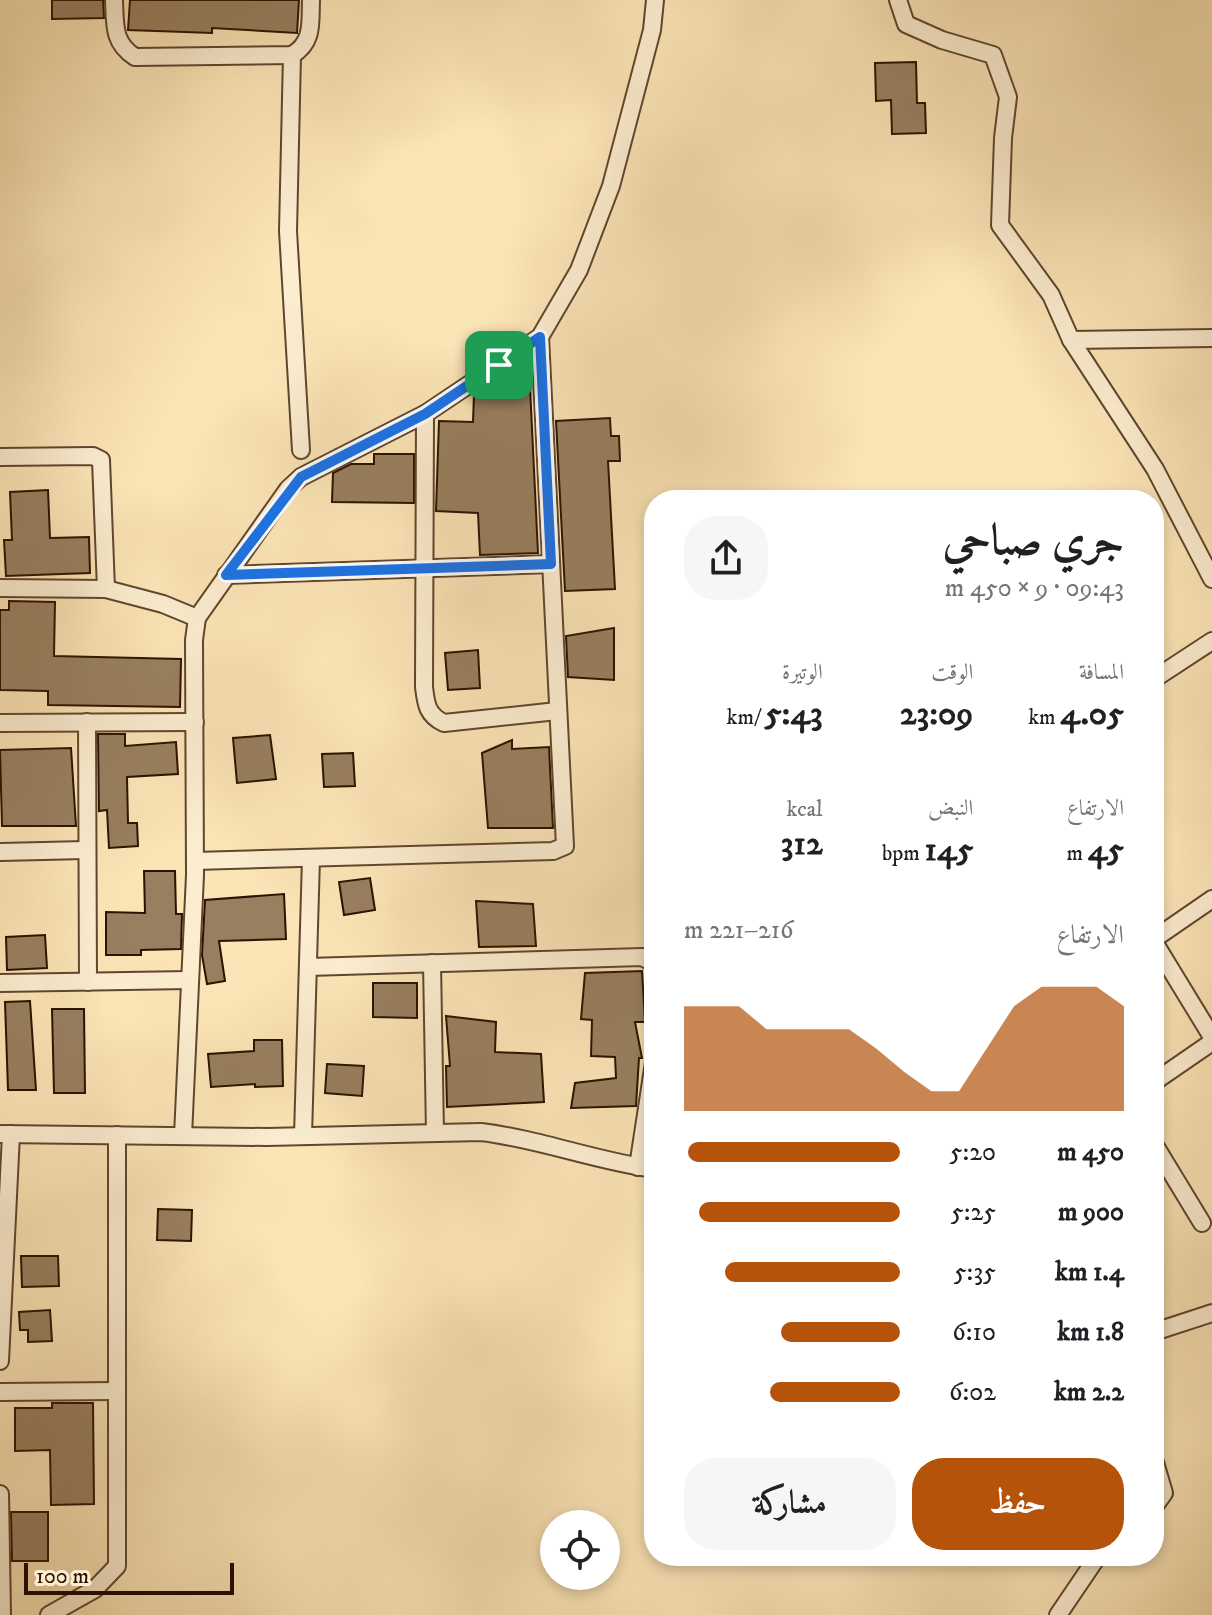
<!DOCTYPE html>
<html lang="ar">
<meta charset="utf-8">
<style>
:root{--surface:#fff;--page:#f6f6f6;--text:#202124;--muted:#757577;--accent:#b45309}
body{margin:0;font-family:"IM FELL DW Pica",Amiri,serif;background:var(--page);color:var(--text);direction:rtl;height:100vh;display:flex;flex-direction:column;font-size:30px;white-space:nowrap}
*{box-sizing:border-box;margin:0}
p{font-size:26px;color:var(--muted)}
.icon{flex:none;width:44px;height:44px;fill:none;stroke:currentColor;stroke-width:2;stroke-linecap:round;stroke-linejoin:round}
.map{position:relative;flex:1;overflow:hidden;direction:ltr}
.drawer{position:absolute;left:644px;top:490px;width:520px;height:1076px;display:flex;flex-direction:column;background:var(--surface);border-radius:32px;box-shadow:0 4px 12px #0003;direction:rtl}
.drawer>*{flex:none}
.tools{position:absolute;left:540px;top:1510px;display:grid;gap:16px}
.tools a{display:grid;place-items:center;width:80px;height:80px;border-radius:50%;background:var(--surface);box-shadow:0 4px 12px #0003;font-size:40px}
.scale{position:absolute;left:24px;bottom:20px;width:210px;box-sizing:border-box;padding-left:8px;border:4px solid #2c1200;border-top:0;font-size:22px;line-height:28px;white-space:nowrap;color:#2c1200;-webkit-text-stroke:6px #fcedd0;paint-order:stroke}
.pin{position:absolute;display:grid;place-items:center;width:68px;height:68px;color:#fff;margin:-34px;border-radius:16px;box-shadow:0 4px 12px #0006}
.round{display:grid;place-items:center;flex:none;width:84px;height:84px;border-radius:32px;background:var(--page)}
.overview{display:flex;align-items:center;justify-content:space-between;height:136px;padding:0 40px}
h1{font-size:44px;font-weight:700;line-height:60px}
.stats{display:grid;grid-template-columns:repeat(3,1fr);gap:12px;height:136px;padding:8px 40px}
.stats div{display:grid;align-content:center}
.stats b{font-size:34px;font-weight:700}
.stats small{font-size:22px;font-weight:400}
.stats p{font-size:22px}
.chart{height:224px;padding:16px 40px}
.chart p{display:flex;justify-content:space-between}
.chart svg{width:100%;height:144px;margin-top:8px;fill:var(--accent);opacity:.7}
.action{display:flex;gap:16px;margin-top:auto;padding:16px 40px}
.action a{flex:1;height:92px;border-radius:32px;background:var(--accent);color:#fff;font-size:32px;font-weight:700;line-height:92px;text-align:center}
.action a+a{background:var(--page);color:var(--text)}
ul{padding:0 40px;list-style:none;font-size:26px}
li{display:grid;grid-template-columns:128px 96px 1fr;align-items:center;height:60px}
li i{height:20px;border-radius:10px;background:var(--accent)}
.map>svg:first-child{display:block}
.building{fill:#987f5f;stroke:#2c1200;stroke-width:2}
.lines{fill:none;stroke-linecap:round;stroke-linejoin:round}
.minor-casing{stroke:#60462e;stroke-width:20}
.minor{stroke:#fcedd0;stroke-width:16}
.route-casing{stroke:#fff;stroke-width:16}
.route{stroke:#1a73e8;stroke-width:10}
</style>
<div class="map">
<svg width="1212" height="1615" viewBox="0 0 1212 1615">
<rect width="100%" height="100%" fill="#fbe4b6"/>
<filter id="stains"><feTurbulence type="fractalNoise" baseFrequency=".0025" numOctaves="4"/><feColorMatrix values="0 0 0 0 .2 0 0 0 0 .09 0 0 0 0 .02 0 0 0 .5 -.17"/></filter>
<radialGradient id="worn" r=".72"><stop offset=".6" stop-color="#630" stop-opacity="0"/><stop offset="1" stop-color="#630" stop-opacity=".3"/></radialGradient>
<g class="building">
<path d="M 52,0 L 103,0 L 104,18 L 52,19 Z"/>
<path d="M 130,0 L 299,0 L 297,33 L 212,28 L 212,33 L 128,30 Z"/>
<path d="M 916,62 L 917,103 L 925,103 L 926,133 L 892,134 L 891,100 L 876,101 L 875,63 Z"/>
<path d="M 529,366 L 538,553 L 480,555 L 478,513 L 436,511 L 439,421 L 473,422 L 474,394 L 494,381 Z"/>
<path d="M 610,418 L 611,436 L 619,436 L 620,461 L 608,461 L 615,589 L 565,591 L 556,421 Z"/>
<path d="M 374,454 L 414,454 L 414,503 L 332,502 L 333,473 L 351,464 L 374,464 Z"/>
<path d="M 48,490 L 50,538 L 89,537 L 90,573 L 6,576 L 4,540 L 12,540 L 10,492 Z"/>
<path d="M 9,601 L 55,602 L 54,656 L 181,659 L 180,707 L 48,705 L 48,691 L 0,690 L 0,610 L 9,610 Z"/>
<path d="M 614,628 L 614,680 L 568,677 L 566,636 Z"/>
<path d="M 478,650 L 480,688 L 448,690 L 445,653 Z"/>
<path d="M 98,734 L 125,734 L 125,746 L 176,742 L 178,774 L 127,777 L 128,823 L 137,823 L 138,846 L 109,848 L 107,810 L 99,811 Z"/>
<path d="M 270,735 L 276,779 L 237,783 L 233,738 Z"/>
<path d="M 512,740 L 512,749 L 549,747 L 553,828 L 488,828 L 482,753 Z"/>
<path d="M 71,748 L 76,826 L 2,826 L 0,750 Z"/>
<path d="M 353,753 L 355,786 L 324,787 L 322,754 Z"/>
<path d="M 144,871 L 175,871 L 176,914 L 182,914 L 181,949 L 141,950 L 141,955 L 106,955 L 106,912 L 145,913 Z"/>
<path d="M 370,878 L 375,910 L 344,915 L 339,882 Z"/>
<path d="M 284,894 L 286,939 L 219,941 L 225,981 L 207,984 L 202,955 L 205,900 Z"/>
<path d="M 476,901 L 533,904 L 536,946 L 479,947 Z"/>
<path d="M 45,935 L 47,968 L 7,970 L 6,937 Z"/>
<path d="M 642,971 L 645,1022 L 635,1022 L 642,1058 L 639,1058 L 636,1106 L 571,1108 L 575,1083 L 616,1078 L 615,1057 L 591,1056 L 592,1020 L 581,1019 L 585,973 Z"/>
<path d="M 373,983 L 417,983 L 417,1018 L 373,1017 Z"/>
<path d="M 30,1001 L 36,1090 L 8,1090 L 5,1002 Z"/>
<path d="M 52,1009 L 84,1009 L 85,1093 L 54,1093 Z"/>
<path d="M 446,1016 L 496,1022 L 495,1052 L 541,1054 L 544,1102 L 447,1107 L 446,1066 L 450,1066 Z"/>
<path d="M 254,1040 L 282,1040 L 283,1086 L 255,1087 L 255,1084 L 211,1087 L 208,1054 L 254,1051 Z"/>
<path d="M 327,1064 L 364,1066 L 362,1096 L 325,1093 Z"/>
<path d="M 158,1209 L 192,1210 L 191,1241 L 157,1240 Z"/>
<path d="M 21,1256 L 58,1256 L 59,1286 L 22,1287 Z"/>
<path d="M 50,1310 L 52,1341 L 28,1342 L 28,1330 L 20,1330 L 19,1312 Z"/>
<path d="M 52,1403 L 93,1403 L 94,1504 L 51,1505 L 50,1450 L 15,1451 L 15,1408 L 52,1408 Z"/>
<path d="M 11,1512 L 48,1512 L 48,1561 L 12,1561 Z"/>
</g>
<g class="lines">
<g class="minor-casing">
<g id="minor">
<path d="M 114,0 C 115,25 113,43 135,57 L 292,55 C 314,42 310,22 311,0"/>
<path d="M 898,0 L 906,24 L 942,40 L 993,55 L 1008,97 L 1003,138 L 1000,225 L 1051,295 L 1071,340 L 1212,338"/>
<path d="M 292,55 L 288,231 L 301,450"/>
<path d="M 1071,340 L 1155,469 L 1212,579"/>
<path d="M 425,414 L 424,687 C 426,704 427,715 444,723 L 557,711"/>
<path d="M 0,457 L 93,456 L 101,460 L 106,589"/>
<path d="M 226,575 L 551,564"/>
<path d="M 0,588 L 106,589 L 163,604 L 197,618"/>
<path d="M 1154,679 L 1212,641"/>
<path d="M 87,722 L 88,982"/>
<path d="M 0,723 L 195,722"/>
<path d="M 0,852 L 85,850"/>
<path d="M 195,861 L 553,851 L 565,846 L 540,337"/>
<path d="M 1154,939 L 1212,899"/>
<path d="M 1154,942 L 1212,1037"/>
<path d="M 432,963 L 435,1133"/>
<path d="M 308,967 L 642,957 L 654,963"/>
<path d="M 0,983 L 190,980"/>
<path d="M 1154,1082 L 1212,1042"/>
<path d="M 0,1134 L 267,1137 L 481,1132 C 540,1139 595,1161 654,1169"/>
<path d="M 183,1136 L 195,875 L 194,640 L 197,618 L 288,489 L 301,477 L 425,414 L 540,337 L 579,270 L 611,186 L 652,30 L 655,0"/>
<path d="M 303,1136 L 311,858"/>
<path d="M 1154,1144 L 1202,1223"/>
<path d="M 638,1167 L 654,1062"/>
<path d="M 1154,1332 L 1212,1313"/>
<path d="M 0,1361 L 11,1134"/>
<path d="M 0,1392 L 116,1391"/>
<path d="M 1154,1459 L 1164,1493 L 1154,1507"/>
<path d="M 0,1494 L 2,1615"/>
<path d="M 49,1615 L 95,1589 L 117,1566 L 117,1135"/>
<path d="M 1058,1615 L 1098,1556"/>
</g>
</g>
<use href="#minor" class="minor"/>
</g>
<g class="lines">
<g class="route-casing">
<path id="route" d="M 540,337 L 551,564 L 226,575 L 301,477 L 425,414 Z"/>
</g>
<use href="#route" class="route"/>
</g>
<rect width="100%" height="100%" filter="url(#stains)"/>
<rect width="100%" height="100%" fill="url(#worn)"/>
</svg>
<div class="tools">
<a><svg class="icon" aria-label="locate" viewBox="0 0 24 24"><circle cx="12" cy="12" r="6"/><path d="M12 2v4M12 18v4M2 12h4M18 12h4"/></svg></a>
</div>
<div class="scale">100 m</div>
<div class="pin" style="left:499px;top:365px;background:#1e9e55"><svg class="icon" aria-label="arrive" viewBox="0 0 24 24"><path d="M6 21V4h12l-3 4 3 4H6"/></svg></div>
<section class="drawer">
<div class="overview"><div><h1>جري صباحي</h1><p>09:43 · 9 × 450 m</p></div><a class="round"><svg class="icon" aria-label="share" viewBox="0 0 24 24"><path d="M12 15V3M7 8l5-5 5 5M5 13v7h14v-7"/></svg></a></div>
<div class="stats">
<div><p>المسافة</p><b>4.05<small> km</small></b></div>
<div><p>الوقت</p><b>23:09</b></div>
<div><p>الوتيرة</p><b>5:43<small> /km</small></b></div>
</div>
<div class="stats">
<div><p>الارتفاع</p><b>45<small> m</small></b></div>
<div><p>النبض</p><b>145<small> bpm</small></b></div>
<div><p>kcal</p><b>312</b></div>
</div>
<div class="chart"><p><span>الارتفاع</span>216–221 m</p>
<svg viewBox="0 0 160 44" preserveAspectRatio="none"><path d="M0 44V12L10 12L20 12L30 19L40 19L50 19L60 19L70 25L80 32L90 38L100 38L110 25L120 12L130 6L140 6L150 6L160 12V44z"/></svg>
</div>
<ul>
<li><b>450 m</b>5:20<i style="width:98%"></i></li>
<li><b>900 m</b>5:25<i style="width:93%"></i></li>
<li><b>1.4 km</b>5:35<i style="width:81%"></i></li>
<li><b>1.8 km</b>6:10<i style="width:55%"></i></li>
<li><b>2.2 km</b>6:02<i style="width:60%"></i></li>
</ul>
<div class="action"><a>حفظ</a><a>مشاركة</a></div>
</section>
</div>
